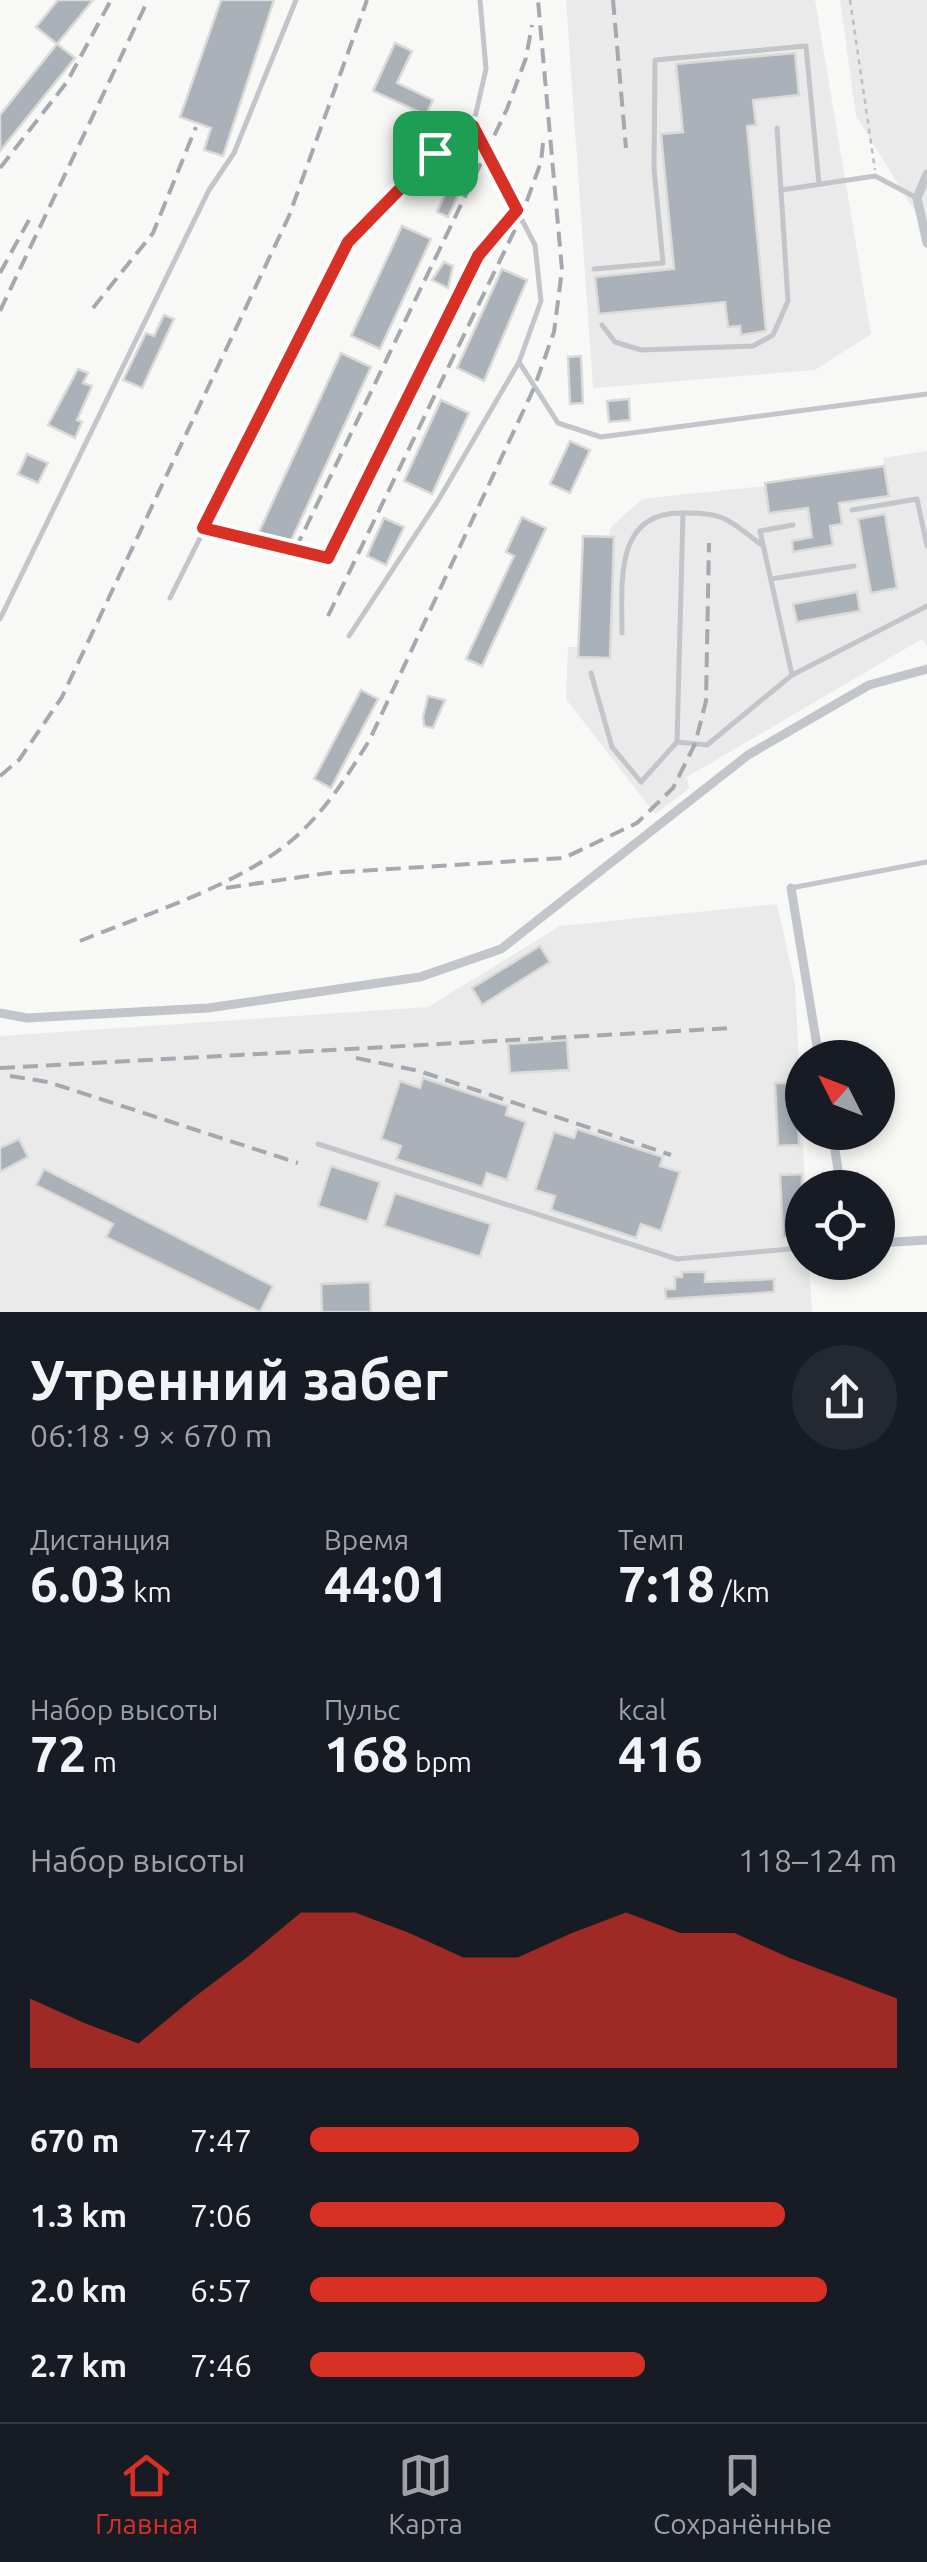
<!DOCTYPE html>
<html lang="ru">
<meta charset="utf-8">
<style>
:root{--surface:#171b24;--page:#242831;--text:#f1f3f6;--muted:#9ea1a6;--line:#363941;--accent:#d93025}
body{margin:0;font-family:Ubuntu,sans-serif;background:var(--page);color:var(--text);height:100vh;display:flex;flex-direction:column;font-size:38px;white-space:nowrap}
*{box-sizing:border-box;margin:0}
p{font-size:32px;color:var(--muted)}
.icon{flex:none;width:55px;height:55px;fill:none;stroke:currentColor;stroke-width:2;stroke-linecap:round;stroke-linejoin:round}
.map{position:relative;height:1312px;overflow:hidden}
.details{display:flex;flex-direction:column;background:var(--surface);flex:1}
.details>*{flex:none}
.needle{width:65px;rotate:312deg}
.buttons{position:absolute;left:785px;top:1040px;display:grid;gap:20px}
.buttons a{display:grid;place-items:center;width:110px;height:110px;border-radius:50%;background:var(--surface);box-shadow:0 5px 15px #0003;font-size:50px}
.pin{position:absolute;display:grid;place-items:center;width:85px;height:85px;color:#fff;margin:-42px;border-radius:20px;box-shadow:0 5px 15px #0006}
.round{display:grid;place-items:center;flex:none;width:105px;height:105px;border-radius:52px;background:var(--page)}
.summary{display:flex;align-items:center;justify-content:space-between;height:170px;padding:0 30px}
h1{font-size:55px;font-weight:700;line-height:75px}
.figures{display:grid;grid-template-columns:repeat(3,1fr);gap:15px;height:170px;padding:10px 30px}
.figures div{display:grid;align-content:center}
.figures b{font-size:50px;font-weight:700}
.figures small{font-size:28px;font-weight:400}
.figures p{font-size:28px}
.chart{height:280px;padding:20px 30px}
.chart p{display:flex;justify-content:space-between}
.chart svg{width:100%;height:180px;margin-top:10px;fill:var(--accent);opacity:.7}
ul{padding:0 30px;list-style:none;font-size:32px}
li{display:grid;grid-template-columns:160px 120px 1fr;align-items:center;height:75px}
li i{height:25px;border-radius:12px;background:var(--accent)}
.tab-bar{display:flex;justify-content:space-around;align-items:center;height:140px;border-top:2px solid var(--line);background:var(--surface);font-size:28px;color:var(--muted)}
.tab-bar a{display:grid;justify-items:center;gap:5px}
.tab-bar .active{color:var(--accent)}
.map>svg:first-child{display:block}
.built{fill:#e9eae9}
.building{fill:#aab1b8;stroke:#dadad8;stroke-width:2.5}
.lines{fill:none;stroke-linecap:round;stroke-linejoin:round}
.path{stroke:#bcbec1;stroke-width:2.5;stroke-dasharray:5 5;stroke-linecap:butt}
.lane{stroke:#c2c5ca;stroke-width:5}
.street{stroke:#c2c5ca;stroke-width:9}
.rail{stroke:#a3a9af;stroke-width:4;stroke-dasharray:15 8;stroke-linecap:butt}
.route-casing{stroke:#fff;stroke-width:20}
.route{stroke:#d93025;stroke-width:12}
</style>
<div class="map">
<svg width="927" height="1312" viewBox="0 0 927 1312">
<rect width="100%" height="100%" fill="#f8f9f6"/>
<g class="built">
<path d="M 566,0 L 815,0 L 871,334 L 815,370 L 593,388 Z"/>
<path d="M 840,0 L 927,0 L 927,231 L 856,116 Z"/>
<path d="M 927,451 L 927,646 L 922,639 L 687,777 L 689,789 L 655,814 L 566,699 L 568,647 L 579,647 L 583,536 L 609,537 L 611,527 L 642,499 L 765,486 L 884,466 L 883,458 Z"/>
<path d="M 777,904 L 795,984 L 805,1187 L 802,1262 L 809,1263 L 812,1312 L 0,1312 L 0,1036 L 428,1007 L 560,926 Z"/>
</g>
<g class="building">
<path d="M 58,0 L 93,0 L 57,44 L 36,27 Z"/>
<path d="M 221,0 L 274,0 L 223,156 L 204,150 L 211,128 L 180,117 Z"/>
<path d="M 395,43 L 412,51 L 397,83 L 433,100 L 426,115 L 373,91 Z"/>
<path d="M 57,44 L 75,58 L 0,151 L 0,115 Z"/>
<path d="M 795,53 L 799,95 L 753,100 L 756,125 L 747,126 L 766,331 L 741,335 L 740,326 L 728,327 L 725,302 L 599,314 L 595,277 L 674,269 L 661,134 L 683,132 L 676,64 Z"/>
<path d="M 463,155 L 474,160 L 448,217 L 437,212 Z"/>
<path d="M 402,226 L 431,239 L 380,349 L 351,336 Z"/>
<path d="M 444,262 L 453,266 L 448,288 L 432,280 Z"/>
<path d="M 502,269 L 527,280 L 484,381 L 457,368 Z"/>
<path d="M 164,315 L 174,319 L 142,388 L 123,380 L 146,333 L 154,336 Z"/>
<path d="M 341,353 L 371,367 L 290,543 L 271,538 L 259,532 Z"/>
<path d="M 581,356 L 583,403 L 570,404 L 568,357 Z"/>
<path d="M 78,369 L 88,373 L 83,383 L 92,386 L 77,420 L 82,422 L 75,438 L 48,425 Z"/>
<path d="M 629,399 L 630,420 L 609,422 L 607,401 Z"/>
<path d="M 441,400 L 469,413 L 432,494 L 404,481 Z"/>
<path d="M 570,441 L 590,450 L 570,493 L 550,484 Z"/>
<path d="M 27,454 L 48,463 L 38,483 L 18,474 Z"/>
<path d="M 884,466 L 889,496 L 839,503 L 842,524 L 830,526 L 833,545 L 793,552 L 792,541 L 812,537 L 808,508 L 769,513 L 765,483 Z"/>
<path d="M 885,514 L 897,588 L 871,593 L 858,519 Z"/>
<path d="M 522,517 L 546,528 L 482,666 L 466,659 L 514,556 L 506,552 Z"/>
<path d="M 384,518 L 404,527 L 386,565 L 367,556 Z"/>
<path d="M 583,536 L 614,537 L 610,658 L 578,657 Z"/>
<path d="M 857,592 L 860,611 L 797,622 L 793,604 Z"/>
<path d="M 361,690 L 378,699 L 331,788 L 314,779 Z"/>
<path d="M 428,696 L 445,700 L 433,728 L 424,726 L 423,717 Z"/>
<path d="M 540,946 L 550,962 L 482,1005 L 472,988 Z"/>
<path d="M 567,1040 L 569,1070 L 510,1073 L 508,1044 Z"/>
<path d="M 423,1078 L 508,1106 L 506,1115 L 526,1122 L 507,1180 L 487,1173 L 482,1187 L 396,1159 L 401,1146 L 381,1139 L 400,1081 L 420,1088 Z"/>
<path d="M 775,1083 L 797,1083 L 799,1145 L 778,1146 Z"/>
<path d="M 577,1129 L 663,1157 L 660,1166 L 680,1172 L 661,1231 L 641,1224 L 636,1238 L 551,1210 L 555,1196 L 535,1190 L 554,1132 L 574,1138 Z"/>
<path d="M 19,1139 L 28,1157 L 0,1172 L 0,1148 Z"/>
<path d="M 331,1166 L 380,1182 L 367,1222 L 318,1206 Z"/>
<path d="M 44,1169 L 273,1286 L 260,1312 L 106,1237 L 113,1224 L 36,1185 Z"/>
<path d="M 802,1174 L 802,1236 L 783,1237 L 780,1175 Z"/>
<path d="M 395,1193 L 491,1224 L 480,1257 L 384,1226 Z"/>
<path d="M 682,1272 L 705,1272 L 705,1282 L 774,1279 L 774,1292 L 666,1299 L 665,1289 L 675,1289 L 675,1277 L 682,1277 Z"/>
<path d="M 370,1282 L 371,1312 L 322,1312 L 321,1284 Z"/>
</g>
<g class="lines">
<path class="path" d="M 850,0 L 875,170"/>
<g class="lane">
<path d="M 480,0 L 486,69 L 473,126 L 535,245 L 541,301 L 519,362 L 558,423 L 601,437 L 927,394"/>
<path d="M 781,190 L 875,176 L 917,198"/>
<path d="M 594,269 L 663,263 L 654,169 L 655,60 L 806,46 L 819,184"/>
<path d="M 602,325 L 615,342 L 641,350 L 753,346 L 773,335 L 788,301 L 777,128"/>
<path d="M 852,510 L 917,499 L 927,546"/>
<path d="M 203,527 L 328,559 L 477,256 L 517,210"/>
<path d="M 771,579 L 854,566"/>
<path d="M 170,598 L 348,242 L 435,153 L 473,126"/>
<path d="M 0,619 L 209,190 L 234,153 L 296,0"/>
<path d="M 622,633 C 622,582 614,513 681,513 C 726,512 728,520 763,546"/>
<path d="M 349,636 L 439,499 L 519,362"/>
<path d="M 591,673 L 612,747 L 641,782 L 677,742 L 683,513"/>
<path d="M 792,675 L 760,531 L 793,525"/>
<path d="M 677,742 L 707,745 L 792,675 L 927,606"/>
<path d="M 791,888 L 927,862"/>
<path d="M 318,1144 L 677,1259 L 802,1248"/>
</g>
<g class="street">
<path d="M 927,174 L 917,198 L 927,243"/>
<path d="M 791,888 L 819,1058"/>
<path d="M 0,1013 L 27,1018 L 208,1008 L 420,977 L 501,949 L 748,755 L 869,685 L 927,669"/>
<path d="M 832,1132 L 841,1188"/>
<path d="M 878,1243 L 927,1240"/>
</g>
<g class="rail">
<path d="M 613,0 L 626,148"/>
<path d="M 0,168 L 67,82 L 111,0"/>
<path d="M 0,273 L 29,220"/>
<path d="M 93,308 L 153,233 L 196,127"/>
<path d="M 0,311 L 148,0"/>
<path d="M 295,550 L 507,109 L 526,58 L 532,25"/>
<path d="M 328,616 L 521,217 L 541,162 L 543,143"/>
<path d="M 0,776 L 19,760 L 62,697 L 289,216 L 367,0"/>
<path d="M 226,888 L 328,873 L 564,858 L 637,823 L 673,788 L 695,744 L 706,701 L 709,543"/>
<path d="M 80,941 C 148,913 248,883 301,832 C 330,804 350,772 370,739 L 534,388 L 554,332 L 562,270 L 538,0"/>
<path d="M 356,1058 L 419,1071 L 671,1155"/>
<path d="M 0,1068 L 733,1028"/>
<path d="M 10,1076 L 48,1082 L 298,1163"/>
</g>
</g>
<g class="lines">
<g class="route-casing">
<path id="route" d="M 473,126 L 517,210 L 478,256 L 328,558 L 203,528 L 348,242 L 435,153 Z"/>
</g>
<use href="#route" class="route"/>
</g>
</svg>
<div class="buttons">
<a><svg class="needle" viewBox="-14 -14 28 28"><path d="M0-13l5 13h-10z" fill="#e53935"/><path d="M0 13l5-13h-10z" fill="#9ea1a6"/></svg></a>
<a><svg class="icon" aria-label="locate" viewBox="0 0 24 24"><circle cx="12" cy="12" r="6"/><path d="M12 2v4M12 18v4M2 12h4M18 12h4"/></svg></a>
</div>
<div class="pin" style="left:435px;top:153px;background:#1e9e55"><svg class="icon" aria-label="arrive" viewBox="0 0 24 24"><path d="M6 21V4h12l-3 4 3 4H6"/></svg></div>
</div>
<section class="details">
<div class="summary"><div><h1>Утренний забег</h1><p>06:18 · 9 × 670 m</p></div><a class="round"><svg class="icon" aria-label="share" viewBox="0 0 24 24"><path d="M12 15V3M7 8l5-5 5 5M5 13v7h14v-7"/></svg></a></div>
<div class="figures">
<div><p>Дистанция</p><b>6.03<small> km</small></b></div>
<div><p>Время</p><b>44:01</b></div>
<div><p>Темп</p><b>7:18<small> /km</small></b></div>
</div>
<div class="figures">
<div><p>Набор высоты</p><b>72<small> m</small></b></div>
<div><p>Пульс</p><b>168<small> bpm</small></b></div>
<div><p>kcal</p><b>416</b></div>
</div>
<div class="chart"><p><span>Набор высоты</span>118–124 m</p>
<svg viewBox="0 0 160 44" preserveAspectRatio="none"><path d="M0 44V27L10 33L20 38L30 27L40 17L50 6L60 6L70 11L80 17L90 17L100 11L110 6L120 11L130 11L140 17L150 22L160 27V44z"/></svg>
</div>
<ul>
<li><b>670 m</b>7:47<i style="width:56%"></i></li>
<li><b>1.3 km</b>7:06<i style="width:81%"></i></li>
<li><b>2.0 km</b>6:57<i style="width:88%"></i></li>
<li><b>2.7 km</b>7:46<i style="width:57%"></i></li>
</ul>
</section>
<nav class="tab-bar">
<a class="active"><svg class="icon" aria-label="home" viewBox="0 0 24 24"><path d="M3 11l9-7 9 7M6 9v11h12V9"/></svg>Главная</a>
<a><svg class="icon" aria-label="map" viewBox="0 0 24 24"><path d="M3 6l6-2 6 2 6-2v14l-6 2-6-2-6 2zM9 4v14M15 6v14"/></svg>Карта</a>
<a><svg class="icon" aria-label="saved" viewBox="0 0 24 24"><path d="M7 4h10v16l-5-4-5 4z"/></svg>Сохранённые</a>
</nav>
